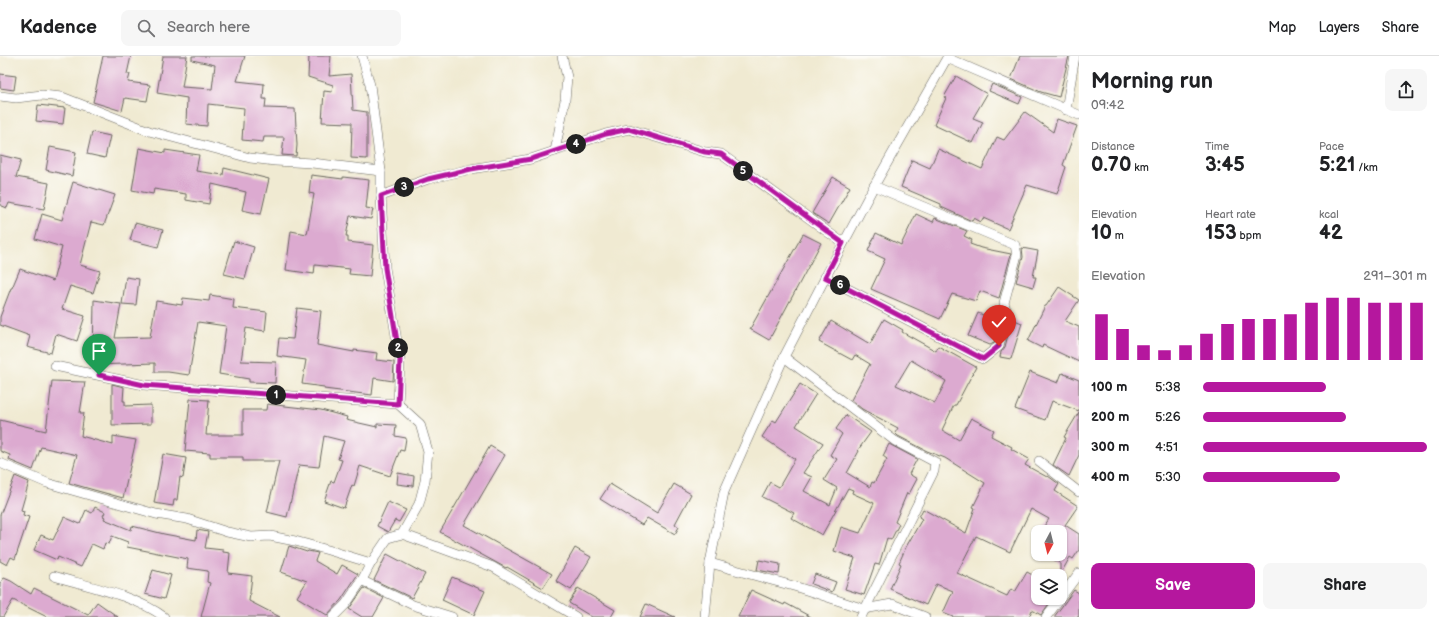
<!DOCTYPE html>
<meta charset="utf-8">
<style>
:root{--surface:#fff;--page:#f6f6f6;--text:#202124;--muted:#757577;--line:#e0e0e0;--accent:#b5179e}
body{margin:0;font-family:"Balsamiq Sans",sans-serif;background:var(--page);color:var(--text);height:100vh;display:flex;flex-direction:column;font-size:15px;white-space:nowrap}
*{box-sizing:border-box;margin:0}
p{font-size:13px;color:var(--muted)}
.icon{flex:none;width:22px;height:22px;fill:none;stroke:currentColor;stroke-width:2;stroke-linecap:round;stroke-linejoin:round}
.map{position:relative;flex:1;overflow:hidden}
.drawer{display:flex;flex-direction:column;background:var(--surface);width:360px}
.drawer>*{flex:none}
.needle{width:26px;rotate:187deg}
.controls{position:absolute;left:1031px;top:469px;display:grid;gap:8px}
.controls a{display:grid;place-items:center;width:36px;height:36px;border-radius:8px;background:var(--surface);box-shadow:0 1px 3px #0004;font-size:20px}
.pin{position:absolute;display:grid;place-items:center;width:34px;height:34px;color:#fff;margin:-41px -17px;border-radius:50% 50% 50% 0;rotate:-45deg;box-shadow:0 0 4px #0007}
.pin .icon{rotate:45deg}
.km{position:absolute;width:20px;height:20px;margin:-10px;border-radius:50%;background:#222;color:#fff;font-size:11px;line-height:20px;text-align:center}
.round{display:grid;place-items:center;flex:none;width:42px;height:42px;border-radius:8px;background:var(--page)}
.overview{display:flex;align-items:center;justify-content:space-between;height:68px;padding:0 12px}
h1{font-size:22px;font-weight:700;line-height:30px}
.metrics{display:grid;grid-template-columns:repeat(3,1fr);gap:6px;height:68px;padding:4px 12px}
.metrics div{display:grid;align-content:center}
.metrics b{font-size:20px;font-weight:700}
.metrics small{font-size:11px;font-weight:400}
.metrics p{font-size:11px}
.chart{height:112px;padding:8px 12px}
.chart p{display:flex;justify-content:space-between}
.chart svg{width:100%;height:72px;margin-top:4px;stroke:var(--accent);stroke-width:6}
.cta{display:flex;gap:8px;margin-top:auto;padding:8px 12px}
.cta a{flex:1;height:46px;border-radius:8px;background:var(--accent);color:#fff;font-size:16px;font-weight:700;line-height:46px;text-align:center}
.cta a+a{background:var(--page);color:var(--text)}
ul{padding:0 12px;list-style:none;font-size:13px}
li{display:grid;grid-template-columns:64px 48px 1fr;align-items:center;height:30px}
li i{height:10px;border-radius:5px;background:var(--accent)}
header{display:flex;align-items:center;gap:24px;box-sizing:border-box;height:56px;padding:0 20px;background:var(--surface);border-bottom:1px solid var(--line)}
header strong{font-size:19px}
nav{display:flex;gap:22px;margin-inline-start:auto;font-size:14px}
.search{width:280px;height:36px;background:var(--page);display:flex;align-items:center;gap:10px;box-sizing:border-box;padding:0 14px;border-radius:8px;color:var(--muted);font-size:15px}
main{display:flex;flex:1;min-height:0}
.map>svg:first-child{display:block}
.building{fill:#dcaad0;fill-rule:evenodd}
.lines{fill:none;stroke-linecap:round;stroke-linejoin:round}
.minor-casing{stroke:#66645c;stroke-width:10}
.minor{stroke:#fff;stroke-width:9}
.route-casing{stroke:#fff;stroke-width:8}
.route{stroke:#b5179e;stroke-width:5}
</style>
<header>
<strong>Kadence</strong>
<div class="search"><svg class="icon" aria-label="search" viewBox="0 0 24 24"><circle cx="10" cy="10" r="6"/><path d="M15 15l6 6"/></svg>Search here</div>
<nav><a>Map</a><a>Layers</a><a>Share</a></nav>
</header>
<main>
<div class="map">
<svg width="1079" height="561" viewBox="0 0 1079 561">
<rect width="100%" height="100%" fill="#fdfcf7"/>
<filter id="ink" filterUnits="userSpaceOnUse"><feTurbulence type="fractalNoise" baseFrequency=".025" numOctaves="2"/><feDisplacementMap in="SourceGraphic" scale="8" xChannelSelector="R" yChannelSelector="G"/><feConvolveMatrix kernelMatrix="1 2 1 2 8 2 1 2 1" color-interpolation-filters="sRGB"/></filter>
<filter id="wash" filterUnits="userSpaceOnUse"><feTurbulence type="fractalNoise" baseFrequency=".012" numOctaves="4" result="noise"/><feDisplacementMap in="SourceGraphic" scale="16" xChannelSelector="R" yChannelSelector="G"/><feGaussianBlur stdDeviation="0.9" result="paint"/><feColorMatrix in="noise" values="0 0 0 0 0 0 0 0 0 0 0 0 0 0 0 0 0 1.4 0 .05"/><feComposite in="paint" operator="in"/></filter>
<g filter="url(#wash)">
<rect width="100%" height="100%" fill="#f0ead2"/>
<g id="blocks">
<g class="building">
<path d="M 103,0 L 131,0 L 127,18 L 130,18 L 128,26 L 150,29 L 147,45 L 125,42 L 122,55 L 93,46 Z"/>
<path d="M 163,0 L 187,0 L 182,31 L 212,33 L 215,9 L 192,4 L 192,0 L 245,0 L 237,25 L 264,28 L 263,43 L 266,43 L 265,52 L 295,53 L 297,89 L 296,100 L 282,99 L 284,81 L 264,81 L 263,86 L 242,84 L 244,52 L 208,48 L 207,70 L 186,68 L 187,42 L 157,37 Z"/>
<path d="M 309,0 L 331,0 L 329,20 L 351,18 L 353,54 L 367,56 L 367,103 L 351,102 L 352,67 L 322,66 L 324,35 L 332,36 L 333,29 L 308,21 Z"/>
<path d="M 1020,0 L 1069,0 L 1059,41 L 1041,36 L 1011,23 Z"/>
<path d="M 0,18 L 16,20 L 14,34 L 0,32 Z"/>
<path d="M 956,20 L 987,38 L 973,62 L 983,66 L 973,87 L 934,69 L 946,42 L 944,41 Z"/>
<path d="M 992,28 L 1022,41 L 1019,48 L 989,35 Z"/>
<path d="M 38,49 L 65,52 L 63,68 L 36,65 Z"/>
<path d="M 1025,56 L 1053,76 L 1057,63 L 1077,70 L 1063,109 L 1066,111 L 1057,138 L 1027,129 L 1008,173 L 983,162 L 981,166 L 974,162 L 972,165 L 941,151 L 941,148 L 901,131 L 912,104 L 930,112 L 938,93 L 982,113 L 997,81 L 1004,84 Z"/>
<path d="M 92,76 L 110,80 L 105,102 L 87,98 Z"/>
<path d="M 50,91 L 76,96 L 72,120 L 46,114 Z"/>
<path d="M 139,92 L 165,97 L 165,94 L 199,99 L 196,115 L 223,119 L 224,112 L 269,123 L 261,158 L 242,154 L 246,136 L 212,128 L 209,148 L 186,144 L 186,138 L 154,133 L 153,138 L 132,134 Z"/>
<path d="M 0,99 L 21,104 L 16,121 L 49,127 L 44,153 L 9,147 L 7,152 L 0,149 Z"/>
<path d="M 311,119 L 343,123 L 343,121 L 369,124 L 366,152 L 373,153 L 371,163 L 350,160 L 346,180 L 348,180 L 348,186 L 373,189 L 370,220 L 349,218 L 350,213 L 315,209 L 314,218 L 286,214 L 291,175 L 307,178 L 314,138 L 309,137 Z"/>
<path d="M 833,121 L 850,131 L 829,168 L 812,157 Z"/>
<path d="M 73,126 L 115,139 L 104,169 L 91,166 L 80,209 L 100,215 L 93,237 L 70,230 L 62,253 L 85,260 L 77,285 L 56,278 L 51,297 L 27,291 L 30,280 L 0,269 L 0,261 L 11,232 L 12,232 L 20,213 L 53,225 L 62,191 L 35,183 L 42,158 L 62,164 Z"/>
<path d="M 916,158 L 933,166 L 935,162 L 967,175 L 964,180 L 972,184 L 970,188 L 981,192 L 1011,198 L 999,242 L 980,235 L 976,245 L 952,238 L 940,263 L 871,233 L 885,203 L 868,195 L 876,177 L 901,189 Z"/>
<path d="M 135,167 L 163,174 L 158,191 L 130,184 Z"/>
<path d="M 803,178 L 821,187 L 769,284 L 750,273 Z"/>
<path d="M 234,185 L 254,191 L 245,223 L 224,218 Z"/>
<path d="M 1022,192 L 1038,195 L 1033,221 L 1036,221 L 1033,231 L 1016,226 L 1023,201 Z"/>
<path d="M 126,221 L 139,223 L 136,249 L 122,248 Z"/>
<path d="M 1059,231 L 1079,244 L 1065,265 L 1079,271 L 1079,306 L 1043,289 L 1042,292 L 1028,285 L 1045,250 L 1046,250 Z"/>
<path d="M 210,239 L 234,243 L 233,252 L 267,256 L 265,275 L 246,272 L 241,305 L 276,306 L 275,327 L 249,326 L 249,323 L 219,318 L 226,270 L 198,266 L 189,319 L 168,316 L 155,316 L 155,307 L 93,309 L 94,244 L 121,248 L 115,282 L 150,281 L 156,245 L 182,249 L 183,242 L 209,245 Z"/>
<path d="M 297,252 L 321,255 L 317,289 L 354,296 L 354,294 L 377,297 L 376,304 L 394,306 L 393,325 L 374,322 L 372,339 L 324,333 L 324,331 L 302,328 L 306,304 L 277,300 L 279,282 L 293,283 Z"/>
<path d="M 978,257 L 999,265 L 994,287 L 990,289 L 968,280 Z"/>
<path d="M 884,263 L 903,274 L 902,276 L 936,295 L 938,290 L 976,311 L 956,349 L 954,349 L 942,374 L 959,384 L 971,362 L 994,374 L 991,380 L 1012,391 L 1011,393 L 1029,403 L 1025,409 L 1047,421 L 1048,420 L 1059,428 L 1055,435 L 1078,450 L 1065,469 L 1079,478 L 1079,494 L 1073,503 L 1070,501 L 1060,519 L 1060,507 L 1044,498 L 1060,498 L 1060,476 L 1040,476 L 1049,463 L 1031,453 L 1010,496 L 976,480 L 957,517 L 1007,540 L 1011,533 L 1015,536 L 1027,516 L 1038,522 L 1038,542 L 1053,542 L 1041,559 L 1032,554 L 1029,561 L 953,561 L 943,557 L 953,535 L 936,528 L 926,549 L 890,533 L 901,508 L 899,507 L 906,491 L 922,463 L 919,461 L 923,453 L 966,477 L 975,452 L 973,451 L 985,427 L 945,402 L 927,395 L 898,380 L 895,377 L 898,372 L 862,353 L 851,344 L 870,308 L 855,299 L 852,304 L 819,286 L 831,265 L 870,288 ZM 911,304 L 946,325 L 935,347 L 896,329 Z"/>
<path d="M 1012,263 L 1022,267 L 1011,303 L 1000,301 L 1001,296 L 1005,291 Z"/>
<path d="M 1030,316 L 1058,327 L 1062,317 L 1079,324 L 1079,355 L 1052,345 L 1045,364 L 1015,353 Z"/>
<path d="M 52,325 L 85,326 L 80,357 L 84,357 L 81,380 L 113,389 L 113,380 L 136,384 L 123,442 L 69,427 L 77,399 L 41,391 L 33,414 L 9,404 L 10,399 L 0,395 L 0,364 L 46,375 Z"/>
<path d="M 112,328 L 124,331 L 123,345 L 125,345 L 125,350 L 151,349 L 151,368 L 112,369 Z"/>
<path d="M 800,328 L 816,338 L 796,370 L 823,387 L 803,417 L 812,421 L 804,435 L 830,449 L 837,432 L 824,424 L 837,403 L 830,399 L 842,378 L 836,373 L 846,359 L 871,376 L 858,394 L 859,395 L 847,417 L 870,431 L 872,426 L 874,427 L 887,403 L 883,400 L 889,388 L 917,403 L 909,418 L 917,423 L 909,438 L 907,437 L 895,466 L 899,468 L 891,484 L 887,482 L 879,509 L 875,508 L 864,539 L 845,533 L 855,502 L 834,495 L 841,471 L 860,477 L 874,447 L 852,437 L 853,434 L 848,432 L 822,479 L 791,462 L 794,457 L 762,441 L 770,426 L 779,431 L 795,403 L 762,381 L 773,364 L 776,366 Z"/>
<path d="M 190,343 L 209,344 L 206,379 L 243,379 L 243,354 L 266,354 L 267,348 L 321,354 L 347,361 L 346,364 L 377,371 L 377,368 L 396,369 L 395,380 L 406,382 L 404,395 L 400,394 L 390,420 L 360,410 L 354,430 L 352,429 L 344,452 L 324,445 L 331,425 L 334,426 L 342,404 L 338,403 L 344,385 L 324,380 L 319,411 L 299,409 L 287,461 L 267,456 L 279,405 L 243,405 L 243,401 L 210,401 L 210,397 L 185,395 Z"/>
<path d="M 1079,356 L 1079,399 L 1069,420 L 1053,409 L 1066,382 L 1064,381 Z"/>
<path d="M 490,390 L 505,399 L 464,469 L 552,518 L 543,532 L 507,511 L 506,512 L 440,476 Z"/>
<path d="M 163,398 L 186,402 L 183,422 L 180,421 L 177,444 L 174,444 L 173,450 L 154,447 Z"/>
<path d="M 398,417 L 414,420 L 413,430 L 397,428 Z"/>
<path d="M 15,420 L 29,426 L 21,454 L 24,455 L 23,459 L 29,461 L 15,503 L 11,501 L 7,509 L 0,505 L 0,459 Z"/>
<path d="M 610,428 L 657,457 L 674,428 L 691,438 L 675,468 L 679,471 L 675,478 L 647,462 L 642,469 L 600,443 Z"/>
<path d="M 388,446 L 406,454 L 399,466 L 395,464 L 388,476 L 377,470 Z"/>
<path d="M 95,451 L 105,456 L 103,460 L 105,461 L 104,463 L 131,474 L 132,470 L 164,478 L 196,484 L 197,474 L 208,476 L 205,492 L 223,494 L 223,496 L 230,497 L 228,517 L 252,520 L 249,545 L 280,561 L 201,561 L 210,527 L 207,526 L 208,515 L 187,512 L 188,503 L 127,491 L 128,486 L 112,480 L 109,488 L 105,487 L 103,493 L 92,488 L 81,511 L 58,501 L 57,504 L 34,494 L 41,479 L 53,484 L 64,461 L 80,468 L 86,454 L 92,457 Z"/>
<path d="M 289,490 L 307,496 L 308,495 L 318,497 L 315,505 L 337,518 L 342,509 L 358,518 L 341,544 L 327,559 L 297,541 L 307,525 L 281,516 Z"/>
<path d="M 575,492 L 591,501 L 571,534 L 556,525 Z"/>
<path d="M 387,498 L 425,518 L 412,542 L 374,524 Z"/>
<path d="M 759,504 L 780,508 L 779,518 L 757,514 Z"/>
<path d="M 153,514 L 171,519 L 164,543 L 145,538 Z"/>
<path d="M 815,518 L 836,526 L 832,536 L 811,528 Z"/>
<path d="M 452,521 L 485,535 L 474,559 L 442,544 Z"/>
<path d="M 4,522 L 11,525 L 31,538 L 34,532 L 88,559 L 97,546 L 118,561 L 47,561 L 13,544 L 3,561 L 0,561 L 0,527 Z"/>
<path d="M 364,532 L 384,542 L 373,561 L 362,561 L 349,553 Z"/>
<path d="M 578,532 L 615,554 L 611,561 L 592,561 L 569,547 Z"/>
<path d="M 751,534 L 784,549 L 785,547 L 811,561 L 738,561 Z"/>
<path d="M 1074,534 L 1079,537 L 1079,561 L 1054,561 Z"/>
<path d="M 646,548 L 675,561 L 640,561 Z"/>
</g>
</g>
</g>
<g filter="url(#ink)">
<use href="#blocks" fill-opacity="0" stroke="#66645c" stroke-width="1"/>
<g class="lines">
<g class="minor-casing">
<g id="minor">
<path d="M 362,0 L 370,29 L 381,115 L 381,140 L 385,212 L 400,304 L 398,348 L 420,368 L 428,395 L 425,425 L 419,448 L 402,478 L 388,482 L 371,507"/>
<path d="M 947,2 L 1079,59"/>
<path d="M 0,40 L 16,42 L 42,39 L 62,41 L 149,75 L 250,102 L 275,105 L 312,107 L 381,115"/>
<path d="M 1066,54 L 1075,0"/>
<path d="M 555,95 L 565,44 L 567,21 L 562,0"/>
<path d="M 381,140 L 428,123 L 471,113 L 531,103 L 606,78 L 629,73 L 705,96 L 721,98 L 843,187"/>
<path d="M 825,221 L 983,303 L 999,290 L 1007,257 L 1004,247 L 1017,199 L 1015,189 L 874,130"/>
<path d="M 784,301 L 895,385 L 935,406 L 934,415 L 861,561"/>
<path d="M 55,310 L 144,329 L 398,348"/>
<path d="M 1039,405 L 1079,436"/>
<path d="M 0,407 L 47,427 L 156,458 L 187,463 L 227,476 L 251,481 L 270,480 L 295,485 L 328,494 L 371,507 L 362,524 L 367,527 L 413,549 L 452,561"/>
<path d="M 402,478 L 493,511 L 576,561"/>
<path d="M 710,507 L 797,531 L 864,553 L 892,548 L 925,561"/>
<path d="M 54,520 C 87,530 137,540 164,561"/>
<path d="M 333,561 L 346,548 L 362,524"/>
<path d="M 705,561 L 710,507 L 724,436 L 784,301 L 824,224 L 874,130 L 948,0"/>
<path d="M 1046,561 L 1079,517"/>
</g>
</g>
<use href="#minor" class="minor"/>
</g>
</g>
<g class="lines" filter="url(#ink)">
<g class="route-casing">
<path id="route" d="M 99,319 L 144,329 L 398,348 L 400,304 L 385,212 L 381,140 L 428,123 L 471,113 L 531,103 L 606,78 L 629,73 L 705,96 L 721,98 L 843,187 L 825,221 L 983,303 L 999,290"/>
</g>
<use href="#route" class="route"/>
</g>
</svg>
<div class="controls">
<a><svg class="needle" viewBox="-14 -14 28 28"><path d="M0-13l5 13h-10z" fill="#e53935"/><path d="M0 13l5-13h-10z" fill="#757577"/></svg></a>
<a><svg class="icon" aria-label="layers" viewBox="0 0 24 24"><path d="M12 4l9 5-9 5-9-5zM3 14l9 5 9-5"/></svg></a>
</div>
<div class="pin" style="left:99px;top:319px;background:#1e9e55"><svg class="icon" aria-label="arrive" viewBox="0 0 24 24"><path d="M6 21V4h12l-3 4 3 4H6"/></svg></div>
<div class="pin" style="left:999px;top:290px;background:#d93025"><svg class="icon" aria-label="check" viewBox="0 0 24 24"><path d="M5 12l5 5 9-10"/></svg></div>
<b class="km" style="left:276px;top:339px">1</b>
<b class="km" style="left:398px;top:292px">2</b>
<b class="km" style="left:404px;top:131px">3</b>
<b class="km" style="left:576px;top:88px">4</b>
<b class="km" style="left:743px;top:115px">5</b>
<b class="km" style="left:840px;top:229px">6</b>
</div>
<section class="drawer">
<div class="overview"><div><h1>Morning run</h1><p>09:42</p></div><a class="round"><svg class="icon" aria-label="share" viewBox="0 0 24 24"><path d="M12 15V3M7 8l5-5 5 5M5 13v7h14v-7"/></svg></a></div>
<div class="metrics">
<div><p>Distance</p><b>0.70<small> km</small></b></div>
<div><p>Time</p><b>3:45</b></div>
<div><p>Pace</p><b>5:21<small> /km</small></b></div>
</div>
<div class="metrics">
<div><p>Elevation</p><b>10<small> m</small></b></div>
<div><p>Heart rate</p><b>153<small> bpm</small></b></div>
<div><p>kcal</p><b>42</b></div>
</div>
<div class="chart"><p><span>Elevation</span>291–301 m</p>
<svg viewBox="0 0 160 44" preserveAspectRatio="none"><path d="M5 44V16M15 44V25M25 44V35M35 44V38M45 44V35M55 44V28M65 44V22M75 44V19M85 44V19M95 44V16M105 44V9M115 44V6M125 44V6M135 44V9M145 44V9M155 44V9"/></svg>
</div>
<ul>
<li><b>100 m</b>5:38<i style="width:55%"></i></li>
<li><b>200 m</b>5:26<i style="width:64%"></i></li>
<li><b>300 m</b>4:51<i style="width:100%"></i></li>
<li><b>400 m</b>5:30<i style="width:61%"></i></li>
</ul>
<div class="cta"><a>Save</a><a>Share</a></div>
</section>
</main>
